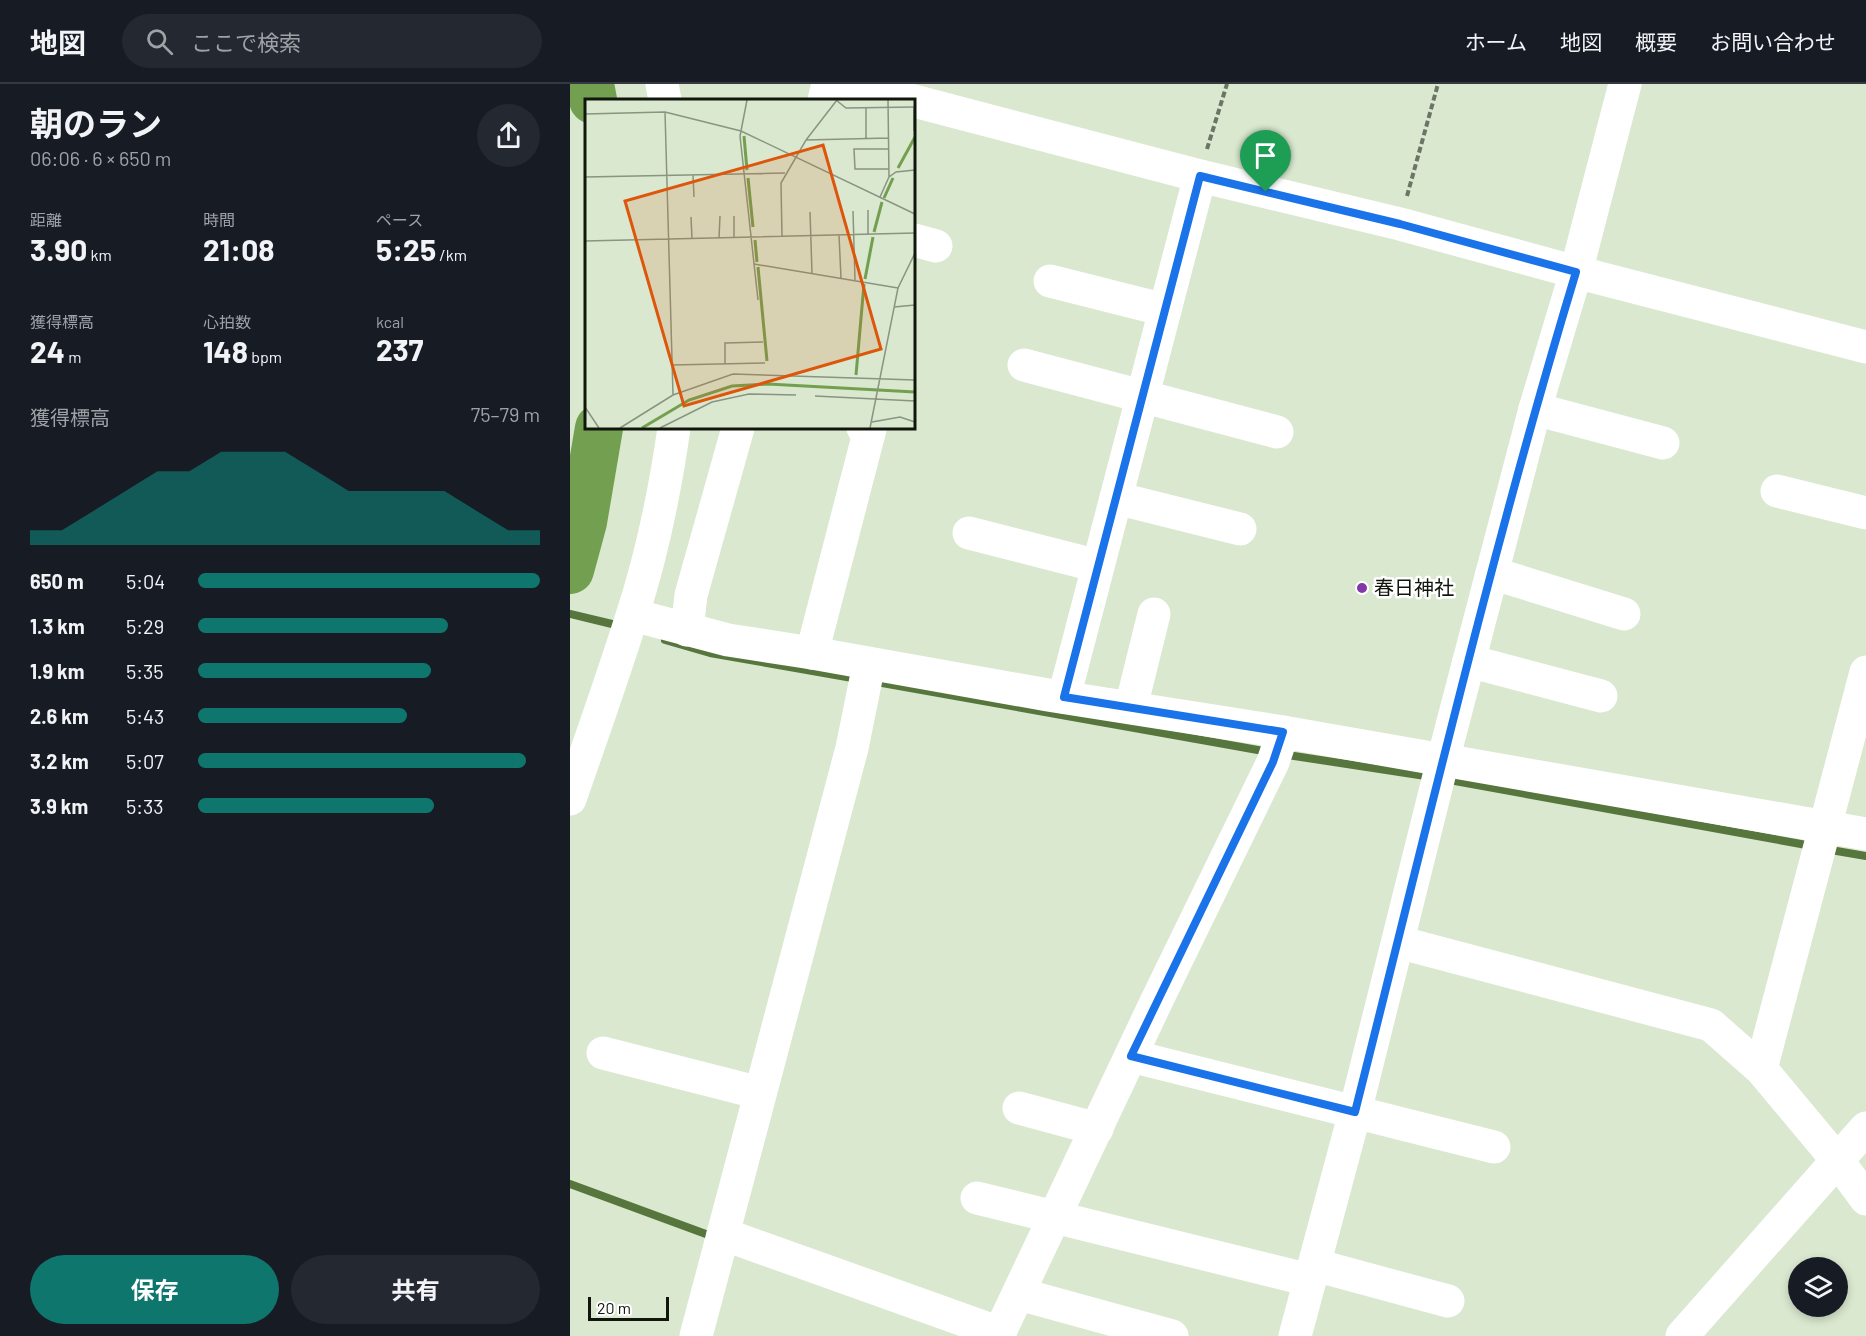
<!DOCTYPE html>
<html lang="ja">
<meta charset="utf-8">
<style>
:root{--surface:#171b24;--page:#242831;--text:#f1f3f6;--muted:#9ea1a6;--line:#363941;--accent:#0f766e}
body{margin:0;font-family:Barlow,"Noto Sans JP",sans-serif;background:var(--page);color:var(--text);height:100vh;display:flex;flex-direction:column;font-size:22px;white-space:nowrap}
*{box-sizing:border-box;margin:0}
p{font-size:20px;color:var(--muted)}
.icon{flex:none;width:33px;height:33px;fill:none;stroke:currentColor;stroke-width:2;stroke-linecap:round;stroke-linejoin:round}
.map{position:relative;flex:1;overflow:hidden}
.details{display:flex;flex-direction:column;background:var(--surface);width:570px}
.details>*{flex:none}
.fabs{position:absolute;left:1218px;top:1173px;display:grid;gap:12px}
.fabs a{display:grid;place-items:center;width:60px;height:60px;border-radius:50%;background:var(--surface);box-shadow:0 3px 9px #0003;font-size:30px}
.scale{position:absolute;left:18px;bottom:15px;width:81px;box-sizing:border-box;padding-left:6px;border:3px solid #11160d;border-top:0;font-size:16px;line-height:21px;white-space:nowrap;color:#11160d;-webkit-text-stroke:4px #fff;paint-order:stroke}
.pin{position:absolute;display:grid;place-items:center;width:51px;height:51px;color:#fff;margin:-62px -26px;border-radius:50% 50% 50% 0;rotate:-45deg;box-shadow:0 0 6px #0007}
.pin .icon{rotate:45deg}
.round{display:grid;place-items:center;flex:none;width:63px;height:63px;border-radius:32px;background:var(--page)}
.summary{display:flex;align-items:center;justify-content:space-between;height:102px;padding:0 30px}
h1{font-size:33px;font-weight:700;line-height:45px}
.stats{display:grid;grid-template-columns:repeat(3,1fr);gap:9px;height:102px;padding:6px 30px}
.stats div{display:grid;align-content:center}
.stats b{font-size:30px;font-weight:700}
.stats small{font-size:16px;font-weight:400}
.stats p{font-size:16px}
.chart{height:168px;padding:12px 30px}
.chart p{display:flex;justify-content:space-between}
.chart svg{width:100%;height:108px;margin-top:6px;fill:var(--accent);opacity:.7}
.primary-button{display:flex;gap:12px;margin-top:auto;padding:12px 30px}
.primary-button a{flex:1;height:69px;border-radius:36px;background:var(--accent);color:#fff;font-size:24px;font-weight:700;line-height:69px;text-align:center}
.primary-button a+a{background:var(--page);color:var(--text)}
ul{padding:0 30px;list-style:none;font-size:20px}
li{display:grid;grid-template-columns:96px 72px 1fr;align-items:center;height:45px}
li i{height:15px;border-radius:8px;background:var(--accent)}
header{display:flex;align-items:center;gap:36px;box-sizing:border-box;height:84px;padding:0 30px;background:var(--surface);border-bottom:2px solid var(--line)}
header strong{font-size:28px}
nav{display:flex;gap:33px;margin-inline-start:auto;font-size:21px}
.search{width:420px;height:54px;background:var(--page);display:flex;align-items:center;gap:15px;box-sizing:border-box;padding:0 21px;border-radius:33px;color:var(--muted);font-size:22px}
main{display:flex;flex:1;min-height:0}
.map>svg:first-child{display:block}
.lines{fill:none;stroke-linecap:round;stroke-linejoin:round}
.stream{stroke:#56763d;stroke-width:8}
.river{stroke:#739f51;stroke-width:48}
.path{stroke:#6b7565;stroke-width:4;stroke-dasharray:6 3;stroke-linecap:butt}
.minor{stroke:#fff;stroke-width:33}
.route-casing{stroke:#fff;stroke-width:12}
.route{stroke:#1a73e8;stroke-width:8}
.poi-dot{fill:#8437a8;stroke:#fff;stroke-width:2}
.labels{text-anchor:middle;stroke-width:5;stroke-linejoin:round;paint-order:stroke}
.poi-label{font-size:20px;fill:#11160d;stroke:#fff;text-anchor:start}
.inset-river{fill:none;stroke:#739f51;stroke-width:3}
.inset-road{fill:none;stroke:#899481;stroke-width:1.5}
.view{fill:#dd560c;fill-opacity:0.15;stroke:#dd560c;stroke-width:3}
.inset-edge{fill:none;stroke:#11160d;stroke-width:3}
</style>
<header>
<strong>地図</strong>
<div class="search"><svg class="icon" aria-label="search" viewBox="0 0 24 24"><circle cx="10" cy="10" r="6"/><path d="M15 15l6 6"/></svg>ここで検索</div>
<nav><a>ホーム</a><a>地図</a><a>概要</a><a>お問い合わせ</a></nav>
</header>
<main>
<section class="details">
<div class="summary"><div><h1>朝のラン</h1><p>06:06 · 6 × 650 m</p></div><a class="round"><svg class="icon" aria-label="share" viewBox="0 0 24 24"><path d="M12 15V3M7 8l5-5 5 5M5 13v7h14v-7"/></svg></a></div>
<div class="stats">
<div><p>距離</p><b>3.90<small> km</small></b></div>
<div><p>時間</p><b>21:08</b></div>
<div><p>ペース</p><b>5:25<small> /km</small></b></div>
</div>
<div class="stats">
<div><p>獲得標高</p><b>24<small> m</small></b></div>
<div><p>心拍数</p><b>148<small> bpm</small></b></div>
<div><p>kcal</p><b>237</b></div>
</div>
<div class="chart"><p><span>獲得標高</span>75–79 m</p>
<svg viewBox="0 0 160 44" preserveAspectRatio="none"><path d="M0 44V38L10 38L20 30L30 22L40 14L50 14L60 6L70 6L80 6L90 14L100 22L110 22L120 22L130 22L140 30L150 38L160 38V44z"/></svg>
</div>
<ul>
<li><b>650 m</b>5:04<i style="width:100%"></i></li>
<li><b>1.3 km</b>5:29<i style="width:73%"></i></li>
<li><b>1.9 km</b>5:35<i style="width:68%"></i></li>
<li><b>2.6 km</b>5:43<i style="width:61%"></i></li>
<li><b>3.2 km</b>5:07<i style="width:96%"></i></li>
<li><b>3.9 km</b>5:33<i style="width:69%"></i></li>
</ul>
<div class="primary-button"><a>保存</a><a>共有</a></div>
</section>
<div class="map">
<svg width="1296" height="1252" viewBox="0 0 1296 1252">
<rect width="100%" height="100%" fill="#d9e8cf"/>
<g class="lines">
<g class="stream">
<path d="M 0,530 L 42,540"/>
<path d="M 95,556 L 140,569 L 288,595"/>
<path d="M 301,597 L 699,668"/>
<path d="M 711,670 L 862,693"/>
<path d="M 874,695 L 1242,762"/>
<path d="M 1255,765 L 1296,772"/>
<path d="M 0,1100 L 144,1153"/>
</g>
<g class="river">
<path d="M 20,0 L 23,16"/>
<path d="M 0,486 L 13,438 L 29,344"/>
</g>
<g class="path">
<path d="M 637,65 L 657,0"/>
<path d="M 837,112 L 868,0"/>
</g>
<g class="minor">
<path d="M 92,0 L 95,16"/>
<path d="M 277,0 L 340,16"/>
<path d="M 254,16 L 258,0"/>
<path d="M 344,17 L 630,92 L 830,140 L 1006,188 L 1296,263"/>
<path d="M 344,156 L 366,162"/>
<path d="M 480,197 L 595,226"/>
<path d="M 454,281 L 707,348"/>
<path d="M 965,325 L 1093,359"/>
<path d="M 1207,407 L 1296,429"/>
<path d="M 546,414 L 670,445"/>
<path d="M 399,449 L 528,482"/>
<path d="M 922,489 L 1054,530"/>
<path d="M 63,531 L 158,556 L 242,569 L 478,611 L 713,648 L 1296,750"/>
<path d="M 117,546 L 121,511 L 168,344"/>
<path d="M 242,569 L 300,345 L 293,344"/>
<path d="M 899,577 L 1031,612"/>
<path d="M 494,613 L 630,92"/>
<path d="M 561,623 L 584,530"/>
<path d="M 0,715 C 21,654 43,593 62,532 C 82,471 95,407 104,344"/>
<path d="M 828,858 L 1141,941 L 1191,985 L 1267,1076 L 1296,1115"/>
<path d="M 33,969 L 190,1009"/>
<path d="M 561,972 L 924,1063"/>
<path d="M 1191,985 L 1296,588"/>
<path d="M 449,1024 L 527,1045"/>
<path d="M 407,1114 L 740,1196"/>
<path d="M 153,1150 L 430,1249"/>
<path d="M 745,1181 L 878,1217"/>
<path d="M 449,1210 L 602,1252"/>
<path d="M 126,1252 L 282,664 L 299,580"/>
<path d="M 428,1252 L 588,914 L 703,678 L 713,648"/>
<path d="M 725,1252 L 785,1028 L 873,676 L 965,325 L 1006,188 L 1055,0"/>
<path d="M 1112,1252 L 1296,1044"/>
</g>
</g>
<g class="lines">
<g class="route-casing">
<path id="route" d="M 630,92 L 830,140 L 1006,188 C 922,465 856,747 785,1028 L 561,972 L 703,678 L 713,648 L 494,613 Z"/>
</g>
<use href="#route" class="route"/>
</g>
<circle class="poi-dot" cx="792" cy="504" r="6"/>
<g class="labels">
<g class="poi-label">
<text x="804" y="511">春日神社</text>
</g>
</g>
<g transform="translate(15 15)">
<rect width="330" height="330" fill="#d9e8cf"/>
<path class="inset-river" d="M 159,37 L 162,71M 313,69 L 330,38M 163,79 L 168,128M 299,99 L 308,79M 289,133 L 297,103M 170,141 L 172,163M 173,168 L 182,262M 280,180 L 288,138M 271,276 L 279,185M 57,329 L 104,301 L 147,287 L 183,285 L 330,293"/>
<path class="inset-road" d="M 162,1 L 155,37 L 173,201M 251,1 L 261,9 L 330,8M 303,1 L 304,78M 329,8 L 329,32M 281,9 L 281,39M 80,13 L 88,296M 0,15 L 80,13 L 156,32 L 330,115M 221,41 L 252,1M 304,50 L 269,50 L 270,70 L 304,70M 108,76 L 109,98M 0,78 L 200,74M 295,98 L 304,78 L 311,73 L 330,71M 283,111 L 283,135M 268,112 L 270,181M 225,113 L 227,174M 149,117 L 149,139M 106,118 L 107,140M 254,136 L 256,179M 197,137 L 196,84 L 221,41 L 304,39M 134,139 L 135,117M 0,142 L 330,134M 169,165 L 313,189M 309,208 L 330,206M 140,265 L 140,244 L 178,243M 87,266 L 180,264M 230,297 L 330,302M 0,308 L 14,329M 287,323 L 315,318 L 330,323M 35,329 L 88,296 L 148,275 L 330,281M 75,329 L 127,303 L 164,295 L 211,296M 285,329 L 313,189 L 330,154"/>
<path class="view" d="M 238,46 L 296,250 L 99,307 L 40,102 Z"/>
<rect width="330" height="330" class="inset-edge"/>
</g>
</svg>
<div class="fabs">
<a><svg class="icon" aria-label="layers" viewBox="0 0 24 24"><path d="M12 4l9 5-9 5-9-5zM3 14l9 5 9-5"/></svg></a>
</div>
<div class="scale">20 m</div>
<div class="pin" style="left:696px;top:108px;background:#1e9e55"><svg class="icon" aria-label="arrive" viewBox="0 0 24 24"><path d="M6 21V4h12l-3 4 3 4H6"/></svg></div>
</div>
</main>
